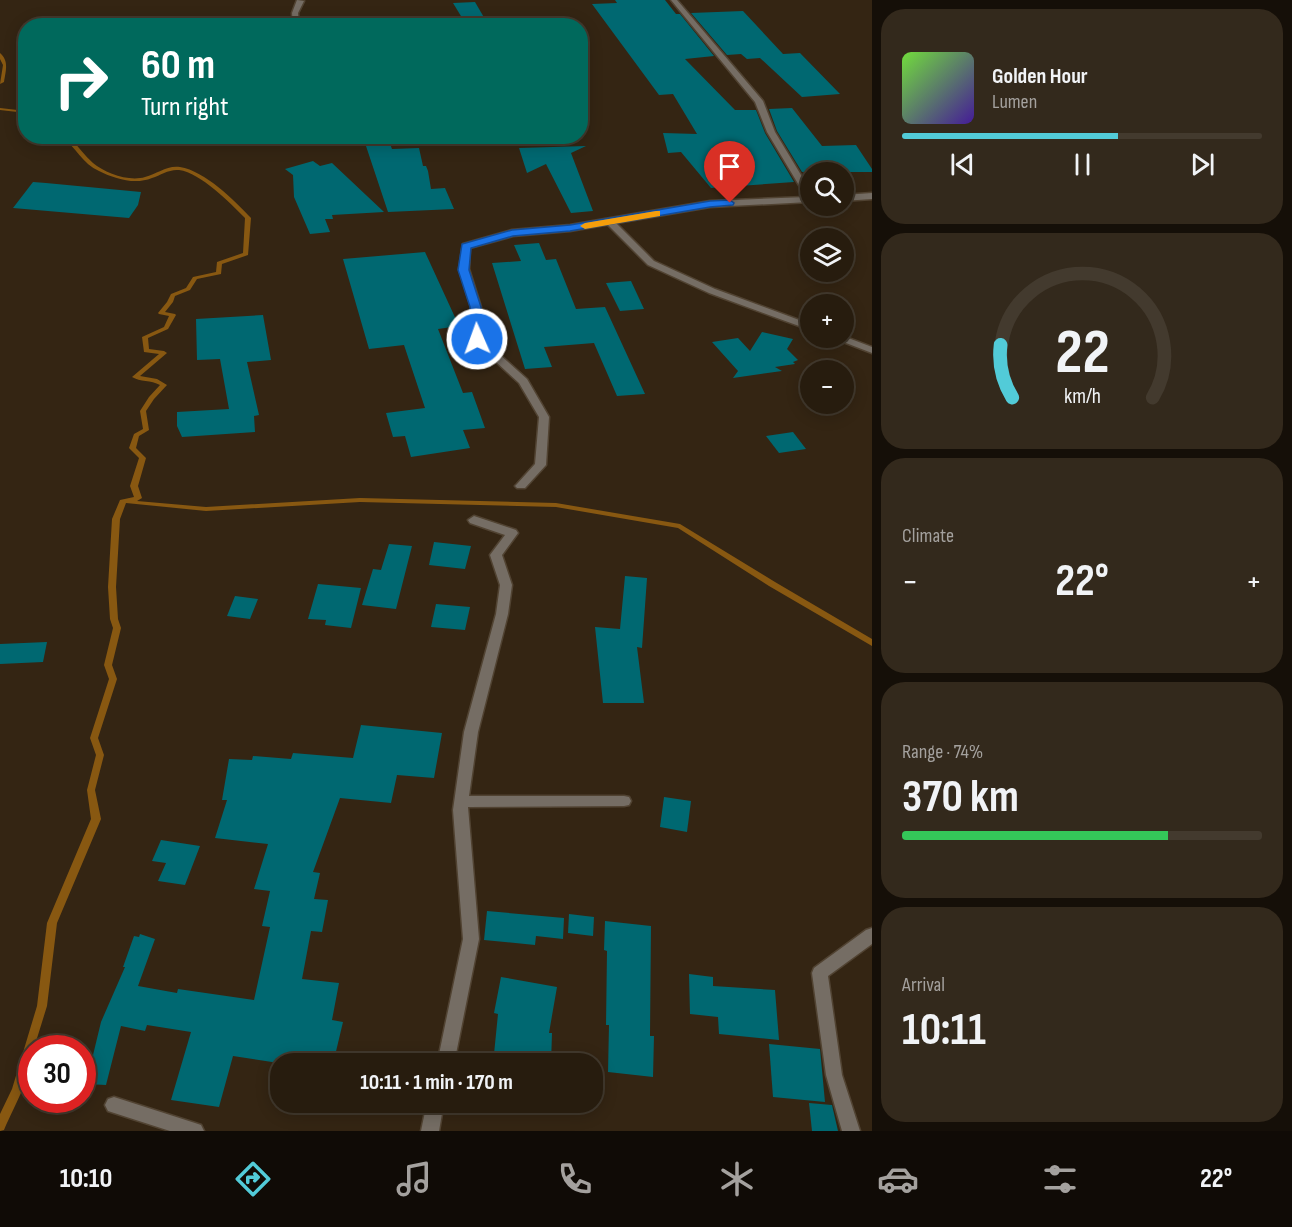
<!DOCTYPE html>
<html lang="en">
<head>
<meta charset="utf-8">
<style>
	body { margin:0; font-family:"Sofia Sans Condensed",sans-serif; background:#33291c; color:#f1f3f6; height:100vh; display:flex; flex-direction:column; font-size:22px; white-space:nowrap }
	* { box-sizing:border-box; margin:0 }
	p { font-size:20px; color:#a4a19e }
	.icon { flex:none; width:33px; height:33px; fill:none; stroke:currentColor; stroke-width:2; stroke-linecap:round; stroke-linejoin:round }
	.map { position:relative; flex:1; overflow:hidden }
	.details { display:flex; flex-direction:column; gap:9px; padding:9px; background:#150f08; width:420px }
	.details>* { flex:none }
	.hud { position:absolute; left:18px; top:18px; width:570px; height:126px; border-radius:24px; box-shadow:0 3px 15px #0003,0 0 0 2px #433a2e; background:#00695c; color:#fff; overflow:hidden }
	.fabs { position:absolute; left:800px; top:162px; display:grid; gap:12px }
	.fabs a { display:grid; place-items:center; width:54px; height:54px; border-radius:50%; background:#271c0e; box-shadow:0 3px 15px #0003,0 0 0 2px #433a2e; font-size:30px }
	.speed { position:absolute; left:18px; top:1035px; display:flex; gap:12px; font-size:30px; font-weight:700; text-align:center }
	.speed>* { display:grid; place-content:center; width:78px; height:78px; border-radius:50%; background:#271c0e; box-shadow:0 3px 15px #0003,0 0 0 2px #433a2e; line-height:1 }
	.speed .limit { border:9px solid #d22; background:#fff; color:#111 }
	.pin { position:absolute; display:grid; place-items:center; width:51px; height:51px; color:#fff; margin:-62px -26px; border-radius:50% 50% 50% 0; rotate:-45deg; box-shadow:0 0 6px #0007 }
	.pin .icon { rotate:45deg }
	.me { position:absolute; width:66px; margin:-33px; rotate:358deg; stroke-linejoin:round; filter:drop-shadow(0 0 4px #0008) }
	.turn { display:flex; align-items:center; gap:21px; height:126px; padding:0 24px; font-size:27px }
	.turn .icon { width:78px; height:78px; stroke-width:2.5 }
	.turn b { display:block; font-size:42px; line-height:51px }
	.big { font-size:45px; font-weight:700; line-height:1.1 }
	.details .tile { flex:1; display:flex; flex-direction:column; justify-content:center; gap:9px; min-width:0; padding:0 21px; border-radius:24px; background:#33291c }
	.details .dial { align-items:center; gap:0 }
	.dial svg { height:156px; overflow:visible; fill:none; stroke:#433a2e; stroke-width:7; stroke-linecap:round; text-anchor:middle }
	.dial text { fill:#f1f3f6; stroke:none }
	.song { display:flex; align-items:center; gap:18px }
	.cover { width:72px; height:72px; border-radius:9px; background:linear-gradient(135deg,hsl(100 70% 55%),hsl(260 70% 35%)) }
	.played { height:6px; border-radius:3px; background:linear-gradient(90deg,#52cbd8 60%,#433a2e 60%) }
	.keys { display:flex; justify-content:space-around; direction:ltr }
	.heat { display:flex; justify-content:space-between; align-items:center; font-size:33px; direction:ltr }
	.charge { height:9px; border-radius:4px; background:linear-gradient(90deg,#34c759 74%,#433a2e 0) }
	.trip { position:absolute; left:270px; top:1053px; width:333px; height:60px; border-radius:24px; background:#271c0e; box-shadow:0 3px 15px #0003,0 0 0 2px #433a2e; font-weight:700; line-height:60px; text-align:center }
	.dock { display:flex; height:96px; justify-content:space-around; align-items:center; background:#100b06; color:#a4a19e }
	.dock .icon { width:42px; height:42px }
	.dock .current { color:#52cbd8 }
	.dock b { font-size:27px; color:#f1f3f6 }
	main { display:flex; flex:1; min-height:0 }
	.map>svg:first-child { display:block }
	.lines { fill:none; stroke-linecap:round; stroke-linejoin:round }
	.stream { fill:#885811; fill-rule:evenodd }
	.building { fill:#006871 }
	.lane-casing { stroke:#514332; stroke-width:3 }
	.street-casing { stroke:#514332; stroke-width:3 }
	.lane { fill:#756d64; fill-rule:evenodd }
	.street { fill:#756d64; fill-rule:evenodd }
	.route { fill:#1a73e8; stroke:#114b97; stroke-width:1.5 }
	.slow { fill:#f59e0b }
</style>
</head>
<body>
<main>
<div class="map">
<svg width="872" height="1131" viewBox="0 0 872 1131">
	<rect width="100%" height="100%" fill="#342513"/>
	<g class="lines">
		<g class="stream">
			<path d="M0 53C9 61 6 70 4 82L0 84 3 65 0 59Z"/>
			<polygon points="0,108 26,111 26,113 0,110"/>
			<path d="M62 136H68L71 139C79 147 85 156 93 163 105 173 129 182 145 177 157 174 167 165 180 167 205 171 234 200 251 218L248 255 222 264 221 274 197 279 190 290 175 296 173 302 165 312 175 314 176 315 168 329 148 338 149 349 164 351 167 353 140 376 157 379 167 385 154 399 146 411 149 430 139 436 136 448 146 458 138 486 142 498 137 501 206 507 360 498 556 503 680 524 775 582 872 639V646L769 586 678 528 556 507 360 502 206 511 126 503 120 519 116 587 118 619 121 628 112 665 117 679 98 738 104 755 95 790 101 819 57 923 47 1006 34 1048H32C32 1077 15 1104 4 1130L0 1131V1114L12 1089 37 1006 47 923 91 819 87 790 96 755 90 738 109 679 104 665 113 628 110 619 108 587 112 519 120 500 134 497 130 486 139 458 129 448 134 434 143 429 140 411 149 397 160 385C151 380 140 382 132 377L159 354 144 352 142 337 164 327 169 316 159 314 158 313 167 302 171 294 186 288 193 277 216 272 217 262 243 253 245 218C230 203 201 173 179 170 169 169 161 175 152 178 135 185 115 179 99 171 83 164 75 147 62 136Z"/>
		</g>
	</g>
	<g class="building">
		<polygon points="615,0 665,0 676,14 680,14 714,56 685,59 735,110 756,110 765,133 794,182 711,188 681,152 668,153 663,133 697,134 673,94 659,95 592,4 617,3"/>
		<polygon points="475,2 489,26 467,26 453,3"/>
		<polygon points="743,11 783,54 800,53 840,94 802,97 760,58 747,59 741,54 727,55 691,13"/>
		<polygon points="792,108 822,146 856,145 872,169 872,172 802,172 777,131 769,109"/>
		<polygon points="389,141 392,149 419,148 423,166 426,166 428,171 431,189 445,188 454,209 388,212 365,143"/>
		<polygon points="586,146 571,153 593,211 571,213 546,164 527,173 519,148"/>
		<polygon points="313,161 320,166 332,163 384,212 332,215 333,219 325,219 330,232 310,234 294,197 293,175 285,169"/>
		<polygon points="33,182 46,183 141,192 138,205 129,218 13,208"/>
		<polygon points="539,243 546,260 556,259 576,309 605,307 645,394 617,396 594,343 544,347 552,367 525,369 492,263 521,261 514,245"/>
		<polygon points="425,252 459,326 438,329 463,393 472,392 485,428 463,430 470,448 411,457 405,436 393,437 386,413 425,408 404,345 369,349 343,259"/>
		<polygon points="631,281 644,309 620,311 606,283"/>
		<polygon points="263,315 271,360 247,362 259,415 254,416 255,432 182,437 177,426 177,412 229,409 220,359 197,360 196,319"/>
		<polygon points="762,332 793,339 787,349 798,360 793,362 795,364 775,367 782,371 733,378 738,371 712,342 738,338 750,351"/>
		<polygon points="793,432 806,449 779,453 766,436"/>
		<polygon points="434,542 471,546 465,569 429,565"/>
		<polygon points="389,544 412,546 396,609 362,605 373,569 381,570"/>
		<polygon points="625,576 647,578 642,648 637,647 644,703 603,703 595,627 620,629"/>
		<polygon points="318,584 361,588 351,628 325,625 326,620 308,619"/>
		<polygon points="235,596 258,599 250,619 227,616"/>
		<polygon points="436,604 470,607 465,630 431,627"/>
		<polygon points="47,642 43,662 0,664 0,644"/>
		<polygon points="361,725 442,733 434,778 397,775 391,803 340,798 313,872 320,873 314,899 328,900 322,932 311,931 302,979 339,983 332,1020 343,1022 333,1064 285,1064 233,1056 219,1107 171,1100 191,1032 147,1025 145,1031 121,1026 106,1085 86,1084 101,1022 125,967 123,967 134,936 139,937 140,934 155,939 138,986 177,993 178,989 254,1000 270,927 262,926 270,891 254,889 268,844 215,838 227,800 222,800 229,759 252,760 253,756 291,759 293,753 353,758"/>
		<polygon points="664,797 691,801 687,832 660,827"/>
		<polygon points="161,840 200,846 185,885 158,881 166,863 152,861"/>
		<polygon points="487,911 564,918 563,939 536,936 535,945 484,940"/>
		<polygon points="569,914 594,917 593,936 568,933"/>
		<polygon points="605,921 651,926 650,1036 654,1036 653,1077 608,1072 609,1025 606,1025 607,951 604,950"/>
		<polygon points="689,974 713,977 713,986 775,990 779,1040 719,1034 718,1017 690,1014"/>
		<polygon points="501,977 557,987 549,1033 552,1033 551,1064 493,1064 498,1014 494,1013"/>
		<polygon points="769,1044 820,1049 825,1102 773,1097"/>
		<polygon points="809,1103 832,1105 838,1131 812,1131"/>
	</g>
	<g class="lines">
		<g class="lane-casing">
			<g id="lane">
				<polygon points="610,219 613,220 654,261 715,289 810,324 810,330 709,293 648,265 607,224 607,220"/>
				<polygon points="843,336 872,347 872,353 833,338"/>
			</g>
		</g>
		<g class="street-casing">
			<g id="street">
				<polygon points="297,0 304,1 298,13 299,26 293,26 292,13"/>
				<polygon points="671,0 677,0 763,101 775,132 810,190 810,202 710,207 570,231 513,236 470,248 469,269 481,307 481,338 527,379 549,417 546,465 525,488 517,488 515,486 517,484 535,464 539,417 519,383 471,339 471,307 459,269 463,244 512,230 570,225 710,201 806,197 767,132 755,102"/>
				<polygon points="872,193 872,199 843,201 843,195"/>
				<polygon points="474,516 516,530 518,533 502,555 512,585 508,614 478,732 469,796 624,796 629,797 631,801 629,805 624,806 468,807 479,939 454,1064 437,1064 463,939 453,810 464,732 496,614 500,585 490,555 505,535 470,523 468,520"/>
				<polygon points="872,928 872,944 828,976 842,1075 860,1131 842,1131 826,1075 812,973 814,968 866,930"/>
				<polygon points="114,1097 195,1123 201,1125 204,1131 170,1131 108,1111 105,1105 108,1099"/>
				<polygon points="427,1102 444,1102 439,1131 421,1131"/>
			</g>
		</g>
		<use href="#lane" class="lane"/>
		<use href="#street" class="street"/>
	</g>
	<polygon class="route" points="730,200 734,203 733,205 710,207 570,231 513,236 471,248 469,270 481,307 482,339 477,342 471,339 470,307 458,270 462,244 512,230 570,225 710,201"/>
	<polygon class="slow" points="656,211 660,211 660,216 585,229 580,226 585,223"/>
</svg>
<div class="fabs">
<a><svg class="icon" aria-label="search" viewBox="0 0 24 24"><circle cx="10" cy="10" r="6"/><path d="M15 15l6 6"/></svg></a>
<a><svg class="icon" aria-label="layers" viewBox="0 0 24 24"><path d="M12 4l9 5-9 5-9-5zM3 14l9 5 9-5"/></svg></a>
<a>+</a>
<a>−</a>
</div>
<div class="speed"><div class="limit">30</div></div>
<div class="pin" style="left:730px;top:203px;background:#d93025"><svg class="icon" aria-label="arrive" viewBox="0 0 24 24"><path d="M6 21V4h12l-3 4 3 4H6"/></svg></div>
<svg class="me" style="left:477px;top:339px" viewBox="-20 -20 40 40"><circle r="17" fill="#1a73e8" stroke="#fff" stroke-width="3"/><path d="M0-11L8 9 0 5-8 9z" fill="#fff"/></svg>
<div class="trip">10:11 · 1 min · 170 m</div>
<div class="hud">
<div class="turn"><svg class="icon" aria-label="right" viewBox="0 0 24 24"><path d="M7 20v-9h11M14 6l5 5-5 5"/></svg><div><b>60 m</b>Turn right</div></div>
</div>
</div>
<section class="details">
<div class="tile">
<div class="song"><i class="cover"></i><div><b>Golden Hour</b><p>Lumen</p></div></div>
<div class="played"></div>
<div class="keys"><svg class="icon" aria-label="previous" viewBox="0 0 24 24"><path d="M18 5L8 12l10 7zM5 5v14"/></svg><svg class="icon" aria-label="pause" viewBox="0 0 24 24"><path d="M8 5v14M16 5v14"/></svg><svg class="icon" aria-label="next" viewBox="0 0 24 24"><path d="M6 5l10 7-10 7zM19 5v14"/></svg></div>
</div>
<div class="tile dial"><svg viewBox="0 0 100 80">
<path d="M14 69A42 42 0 1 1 86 69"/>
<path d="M14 69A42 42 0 0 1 8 42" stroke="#52cbd8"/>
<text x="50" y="56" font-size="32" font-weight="700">22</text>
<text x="50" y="72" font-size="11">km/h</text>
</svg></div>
<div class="tile"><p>Climate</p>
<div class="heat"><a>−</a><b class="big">22°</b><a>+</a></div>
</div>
<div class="tile"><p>Range · 74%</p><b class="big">370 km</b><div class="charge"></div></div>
<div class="tile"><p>Arrival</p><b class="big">10:11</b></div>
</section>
</main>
<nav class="dock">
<b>10:10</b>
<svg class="icon current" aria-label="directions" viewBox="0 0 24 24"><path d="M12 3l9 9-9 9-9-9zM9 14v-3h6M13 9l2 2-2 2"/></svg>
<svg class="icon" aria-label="music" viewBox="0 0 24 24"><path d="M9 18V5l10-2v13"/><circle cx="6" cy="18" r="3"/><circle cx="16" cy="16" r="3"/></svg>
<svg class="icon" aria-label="phone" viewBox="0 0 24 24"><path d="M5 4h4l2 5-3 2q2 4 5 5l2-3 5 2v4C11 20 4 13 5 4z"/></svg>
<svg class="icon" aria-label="climate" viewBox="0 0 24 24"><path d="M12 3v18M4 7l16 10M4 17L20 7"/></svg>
<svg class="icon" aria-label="car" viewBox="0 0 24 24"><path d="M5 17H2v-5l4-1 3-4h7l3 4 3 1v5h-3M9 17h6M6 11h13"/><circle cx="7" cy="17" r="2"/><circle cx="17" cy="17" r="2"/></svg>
<svg class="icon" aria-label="filters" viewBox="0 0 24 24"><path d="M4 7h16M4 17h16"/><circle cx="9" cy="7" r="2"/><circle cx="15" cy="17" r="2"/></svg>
<b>22°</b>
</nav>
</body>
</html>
